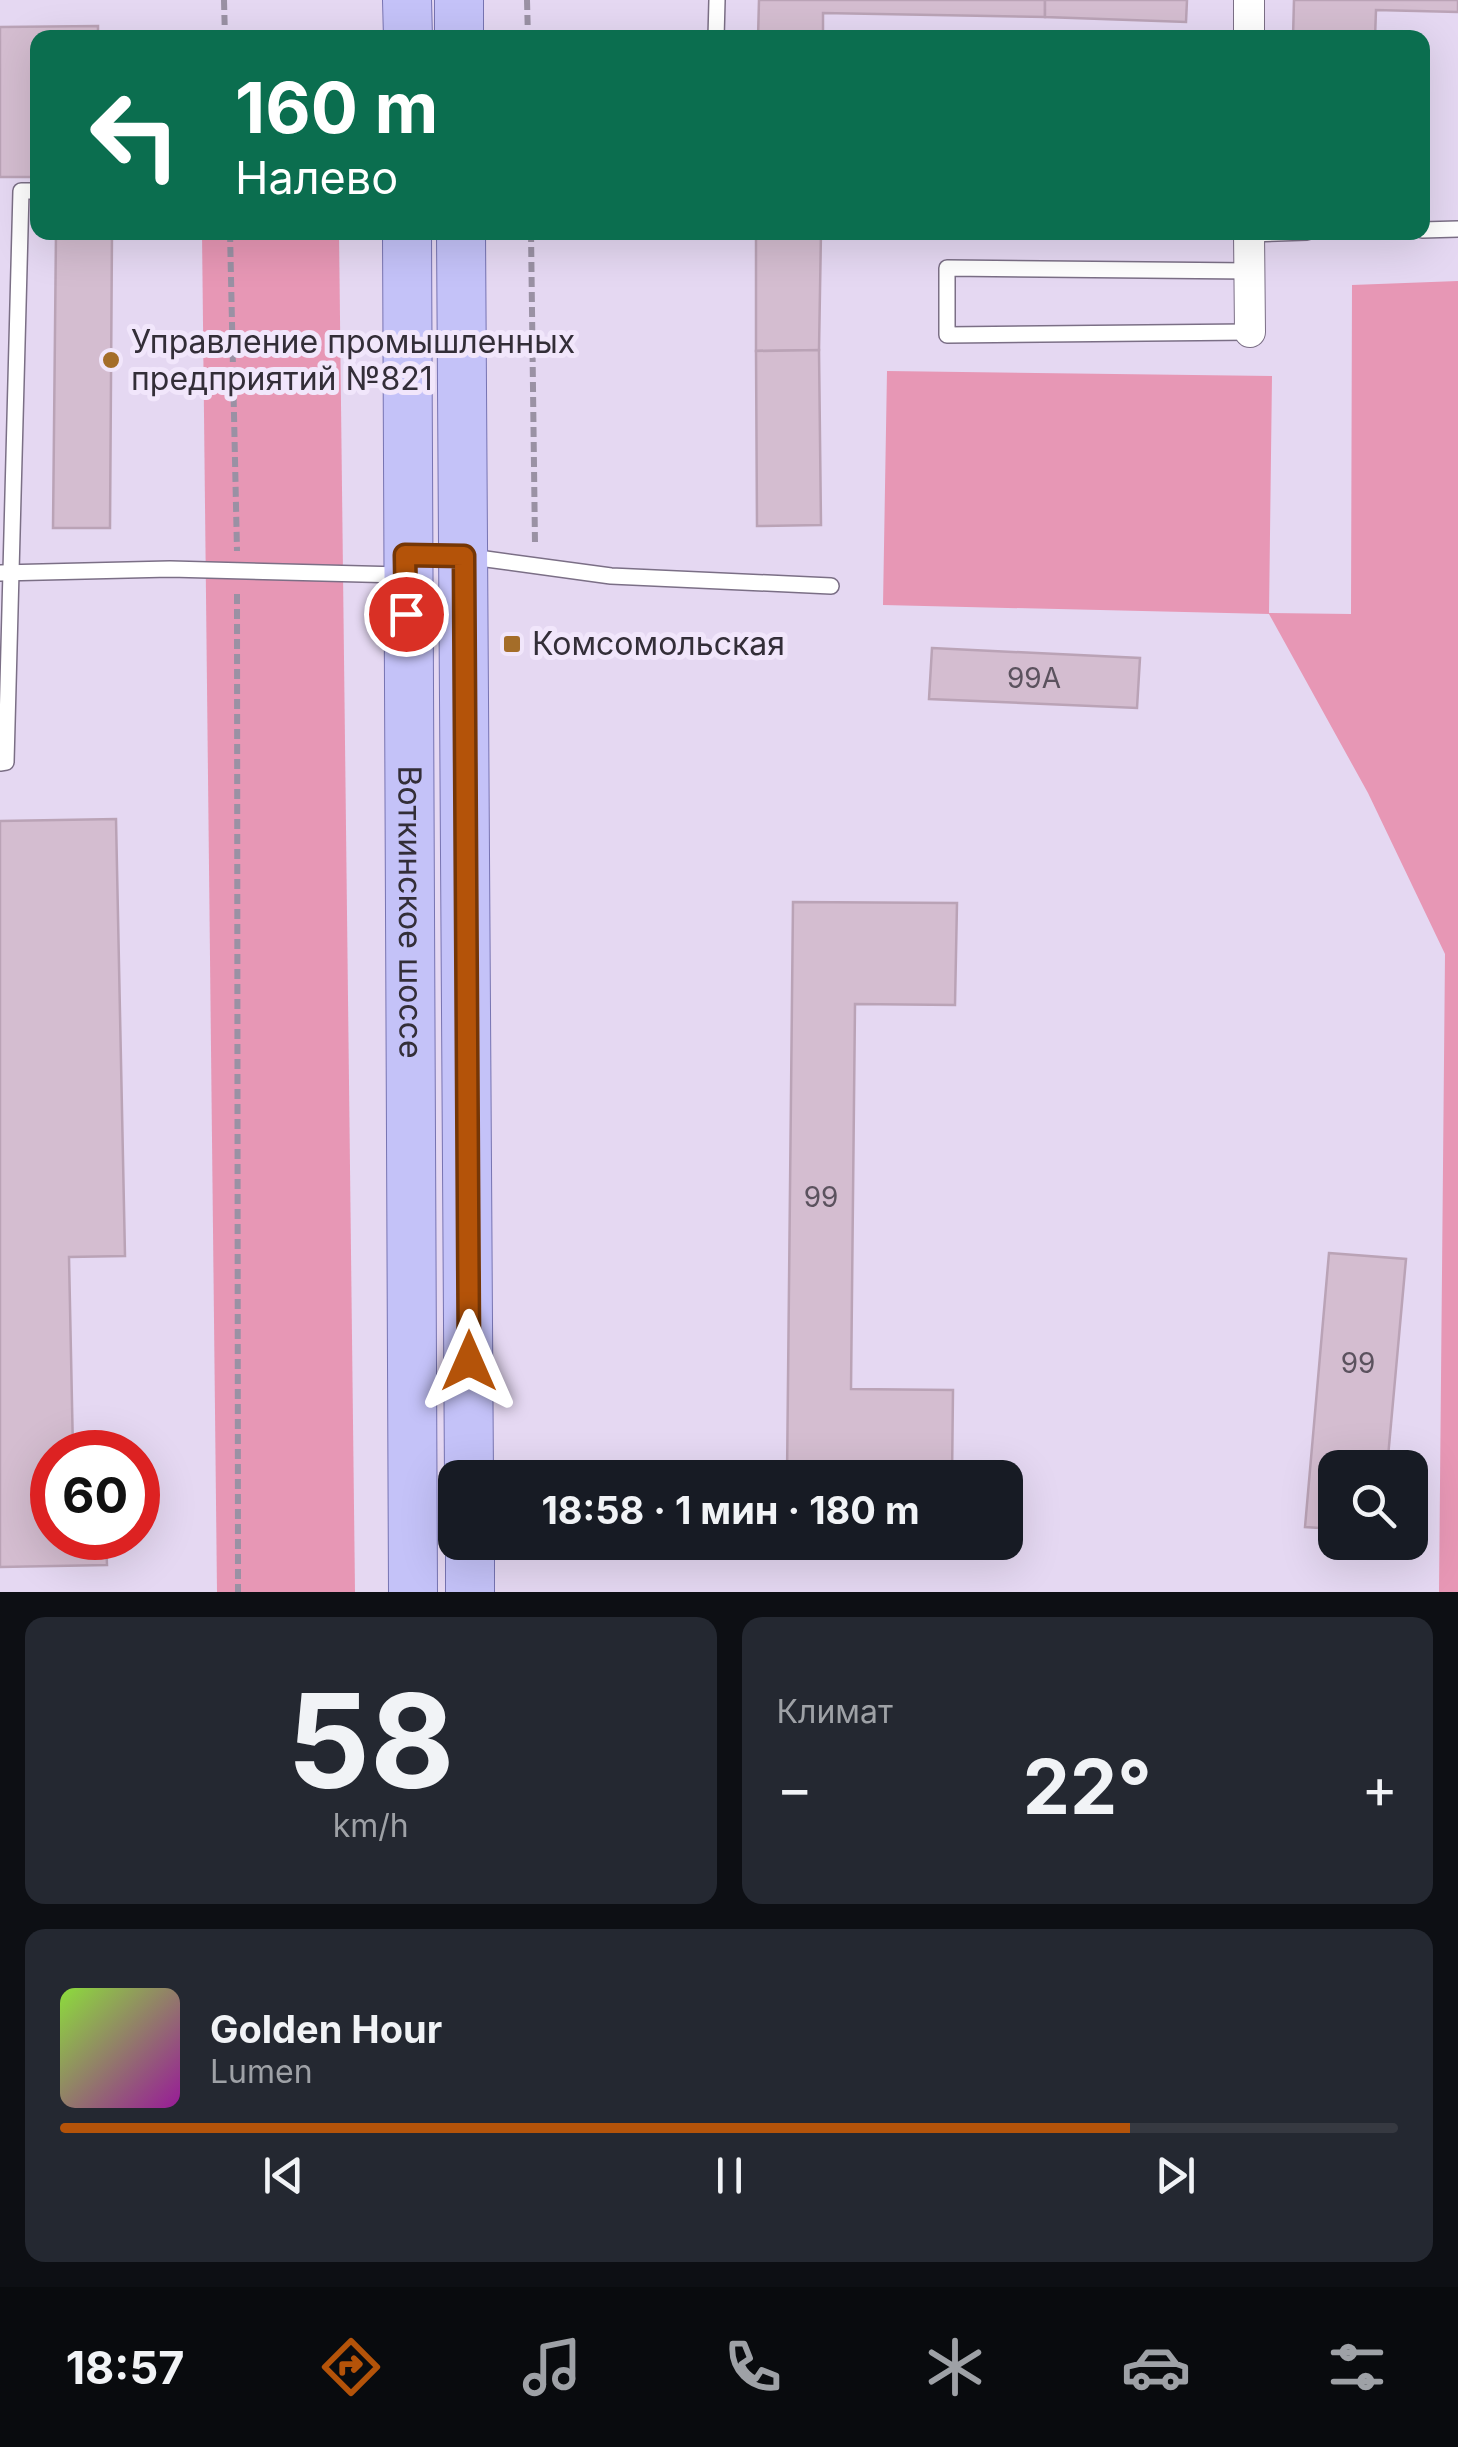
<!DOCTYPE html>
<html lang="ru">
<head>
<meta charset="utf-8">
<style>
	body { margin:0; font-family:Inter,sans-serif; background:#242831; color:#f1f3f6; height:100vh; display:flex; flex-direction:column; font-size:38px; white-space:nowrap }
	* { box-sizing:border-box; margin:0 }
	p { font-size:32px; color:#9ea1a6 }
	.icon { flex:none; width:55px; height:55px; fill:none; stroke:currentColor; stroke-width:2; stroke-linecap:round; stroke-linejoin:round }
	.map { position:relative; height:1592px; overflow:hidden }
	.sheet { display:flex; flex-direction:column; gap:25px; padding:25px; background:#0d0f14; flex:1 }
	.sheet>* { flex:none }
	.top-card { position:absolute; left:30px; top:30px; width:1400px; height:210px; border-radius:20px; box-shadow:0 10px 40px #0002; background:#0b6e4f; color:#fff; overflow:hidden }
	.fabs { position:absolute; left:1318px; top:1450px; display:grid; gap:20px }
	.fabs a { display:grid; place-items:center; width:110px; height:110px; border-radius:20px; background:#171b24; box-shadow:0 10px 40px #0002; font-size:50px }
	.speed { position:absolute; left:30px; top:1430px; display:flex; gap:20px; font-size:50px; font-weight:700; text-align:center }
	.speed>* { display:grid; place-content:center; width:130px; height:130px; border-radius:50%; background:#171b24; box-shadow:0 10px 40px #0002; line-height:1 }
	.speed .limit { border:15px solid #d22; background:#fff; color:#111 }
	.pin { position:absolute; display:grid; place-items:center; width:85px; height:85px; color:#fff; margin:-42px; border:5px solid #fff; border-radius:50%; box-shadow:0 2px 10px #0007 }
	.me { position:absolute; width:110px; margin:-55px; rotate:0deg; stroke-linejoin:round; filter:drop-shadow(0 0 8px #0008) }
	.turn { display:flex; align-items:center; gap:35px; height:210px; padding:0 40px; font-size:45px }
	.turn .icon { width:130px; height:130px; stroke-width:2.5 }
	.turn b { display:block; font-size:70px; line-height:85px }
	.big { font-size:75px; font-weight:700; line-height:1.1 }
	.sheet .card { flex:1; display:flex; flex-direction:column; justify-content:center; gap:15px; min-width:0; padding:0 35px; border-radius:20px; background:#242831 }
	.sheet .dial { align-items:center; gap:0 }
	.dial b { font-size:130px; line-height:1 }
	.song { display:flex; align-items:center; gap:30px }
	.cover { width:120px; height:120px; border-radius:15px; background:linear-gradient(135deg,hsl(90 70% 55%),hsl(300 70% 35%)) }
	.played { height:10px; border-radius:5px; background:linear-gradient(90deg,#b45309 80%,#363941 80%) }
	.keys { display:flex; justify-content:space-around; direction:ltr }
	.heat { display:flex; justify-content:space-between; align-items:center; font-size:55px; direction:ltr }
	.sheet .tiles { flex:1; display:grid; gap:25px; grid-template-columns:1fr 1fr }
	.card:last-child { grid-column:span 2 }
	.trip { position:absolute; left:438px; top:1460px; width:585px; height:100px; border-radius:20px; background:#171b24; box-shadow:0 10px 40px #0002; font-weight:700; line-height:100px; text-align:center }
	.tabs { display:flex; height:160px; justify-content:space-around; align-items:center; background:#090b0e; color:#9ea1a6 }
	.tabs .icon { width:70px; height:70px }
	.tabs .selected { color:#b45309 }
	.tabs b { font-size:45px; color:#f1f3f6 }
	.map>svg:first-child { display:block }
	.green { fill:#e797b5 }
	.building { fill:#d4bdd0; stroke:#baa3b6; stroke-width:2.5 }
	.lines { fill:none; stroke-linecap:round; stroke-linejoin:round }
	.lane-casing { stroke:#7b6f86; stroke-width:18 }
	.street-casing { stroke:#7b6f86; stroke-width:32 }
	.primary-casing { stroke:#7774b2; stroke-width:50 }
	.path { stroke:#9a91a4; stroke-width:6; stroke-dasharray:10 5; stroke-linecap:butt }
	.lane { stroke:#fff; stroke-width:15 }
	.street { stroke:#fff; stroke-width:30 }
	.primary { stroke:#c4c2f8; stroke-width:48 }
	.route-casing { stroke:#753606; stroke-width:25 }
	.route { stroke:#b45309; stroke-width:18 }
	.poi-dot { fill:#a46d29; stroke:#f1e6fb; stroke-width:4 }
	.labels { text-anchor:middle; stroke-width:10; stroke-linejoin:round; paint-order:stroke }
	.number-label { font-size:28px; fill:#5b525e }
	.poi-label { font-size:32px; fill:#332e38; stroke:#f1e6fb; text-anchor:start }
	.street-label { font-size:32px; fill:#332e38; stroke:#f1e6fb }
</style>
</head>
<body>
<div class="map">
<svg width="1458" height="1592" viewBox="0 0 1458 1592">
	<rect width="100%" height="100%" fill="#e5d8f2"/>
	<g class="green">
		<polygon points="202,233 339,233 355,1592 217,1592"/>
		<polygon points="1458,281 1458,1592 1439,1592 1445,954 1368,793 1269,614 883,605 887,371 1272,376 1269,613 1351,614 1352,285"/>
	</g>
	<g class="building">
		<polygon points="759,0 1045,0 1045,17 823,13 823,38 758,38"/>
		<polygon points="1045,0 1187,0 1186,22 1045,17"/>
		<polygon points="1294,0 1458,0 1458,12 1376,10 1375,38 1293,38"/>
		<polygon points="98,26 98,38 38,38 38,177 0,177 0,27"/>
		<polygon points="56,232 112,232 110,528 53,528"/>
		<polygon points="756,232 821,232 819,350 756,351"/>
		<polygon points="819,350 821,525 757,526 756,351"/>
		<polygon points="932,648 1140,658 1137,708 929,699"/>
		<polygon points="116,819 125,1256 69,1257 73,1452 52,1452 52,1538 106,1538 107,1565 0,1567 0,821"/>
		<polygon points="793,902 957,903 955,1005 855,1004 851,1389 953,1390 952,1478 787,1478"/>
		<polygon points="1329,1253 1406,1259 1387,1468 1335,1468 1335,1529 1305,1527"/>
	</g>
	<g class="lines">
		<g class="lane-casing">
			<g id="lane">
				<polyline points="716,38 717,0"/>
				<polyline points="1422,230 1458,229"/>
				<polyline points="1249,234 1307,232"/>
				<polyline points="1249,271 947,268 947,335 1250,332"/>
				<polyline points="414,555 464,556 611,576 831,586"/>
				<polyline points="0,573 170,569 401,575"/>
				<polyline points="0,763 6,762 21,191 38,191"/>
			</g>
		</g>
		<g class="street-casing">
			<g id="street">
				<polyline points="1249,0 1249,38"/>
				<polyline points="1249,232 1250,332"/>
			</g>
		</g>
		<g class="primary-casing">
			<g id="primary">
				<polyline points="407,0 408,38"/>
				<polyline points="459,0 459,38"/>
				<path id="s1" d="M407 232 413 1592"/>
				<polyline points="461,232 469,1478"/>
				<polyline points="470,1542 470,1592"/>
			</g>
		</g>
		<g class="path">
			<polyline points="224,0 225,38"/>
			<polyline points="527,0 528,38"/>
			<polyline points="230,232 237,551"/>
			<polyline points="531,232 535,544"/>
			<polyline points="237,594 238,1592"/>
		</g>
		<use href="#lane" class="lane"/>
		<use href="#street" class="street"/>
		<use href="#primary" class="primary"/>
	</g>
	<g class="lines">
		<g class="route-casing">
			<polyline id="route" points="406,614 405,555 464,556 469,1361"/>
		</g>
		<use href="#route" class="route"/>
	</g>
	<g class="poi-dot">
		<circle cx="111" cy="360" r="10"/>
		<rect x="502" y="634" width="20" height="20" rx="5"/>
	</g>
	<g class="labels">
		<g class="number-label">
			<text x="1034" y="688">99А</text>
			<text x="821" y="1207">99</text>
			<text x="1358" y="1373">99</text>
		</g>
		<g class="poi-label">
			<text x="131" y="353">Управление промышленных<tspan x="131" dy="37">предприятий №821</tspan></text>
			<text x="532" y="655">Комсомольская</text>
		</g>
		<g class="street-label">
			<text dy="11" stroke="none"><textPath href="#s1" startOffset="680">Воткинское шоссе</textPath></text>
		</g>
	</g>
</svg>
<div class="fabs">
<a><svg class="icon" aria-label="search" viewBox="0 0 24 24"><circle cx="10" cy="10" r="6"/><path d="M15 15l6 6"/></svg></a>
</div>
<div class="speed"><div class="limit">60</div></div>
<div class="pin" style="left:406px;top:614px;background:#d93025"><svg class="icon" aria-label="arrive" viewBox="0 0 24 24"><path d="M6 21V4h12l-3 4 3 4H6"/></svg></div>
<svg class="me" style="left:469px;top:1361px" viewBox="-20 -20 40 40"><path d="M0-17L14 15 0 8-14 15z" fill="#b45309" stroke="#fff" stroke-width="4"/></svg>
<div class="trip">18:58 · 1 мин · 180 m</div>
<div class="top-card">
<div class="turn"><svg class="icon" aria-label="left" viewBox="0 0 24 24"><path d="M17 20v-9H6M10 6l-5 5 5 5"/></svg><div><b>160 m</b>Налево</div></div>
</div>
</div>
<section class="sheet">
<div class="tiles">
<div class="card dial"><b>58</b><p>km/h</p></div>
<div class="card"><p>Климат</p>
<div class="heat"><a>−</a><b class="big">22°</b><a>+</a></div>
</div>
<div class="card">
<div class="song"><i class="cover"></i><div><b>Golden Hour</b><p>Lumen</p></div></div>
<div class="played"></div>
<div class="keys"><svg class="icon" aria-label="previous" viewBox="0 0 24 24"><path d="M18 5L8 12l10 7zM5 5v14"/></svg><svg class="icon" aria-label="pause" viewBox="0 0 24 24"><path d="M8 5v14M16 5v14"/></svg><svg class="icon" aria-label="next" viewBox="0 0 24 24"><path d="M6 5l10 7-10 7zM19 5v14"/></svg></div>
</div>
</div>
</section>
<nav class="tabs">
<b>18:57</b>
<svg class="icon selected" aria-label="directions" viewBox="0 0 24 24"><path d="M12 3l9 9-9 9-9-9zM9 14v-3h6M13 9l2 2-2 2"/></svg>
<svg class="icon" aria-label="music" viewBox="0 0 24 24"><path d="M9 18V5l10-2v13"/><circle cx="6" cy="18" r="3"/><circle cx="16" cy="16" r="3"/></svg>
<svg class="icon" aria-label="phone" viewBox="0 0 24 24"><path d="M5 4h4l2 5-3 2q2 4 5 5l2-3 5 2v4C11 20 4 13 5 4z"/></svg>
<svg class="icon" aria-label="climate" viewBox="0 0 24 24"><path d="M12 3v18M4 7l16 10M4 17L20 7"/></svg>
<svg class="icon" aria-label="car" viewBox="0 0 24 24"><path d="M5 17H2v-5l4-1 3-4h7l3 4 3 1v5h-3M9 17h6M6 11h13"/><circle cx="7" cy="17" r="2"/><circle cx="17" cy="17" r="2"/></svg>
<svg class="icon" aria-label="filters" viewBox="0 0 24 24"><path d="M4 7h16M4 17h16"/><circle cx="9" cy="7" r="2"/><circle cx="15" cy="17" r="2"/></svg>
</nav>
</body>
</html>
